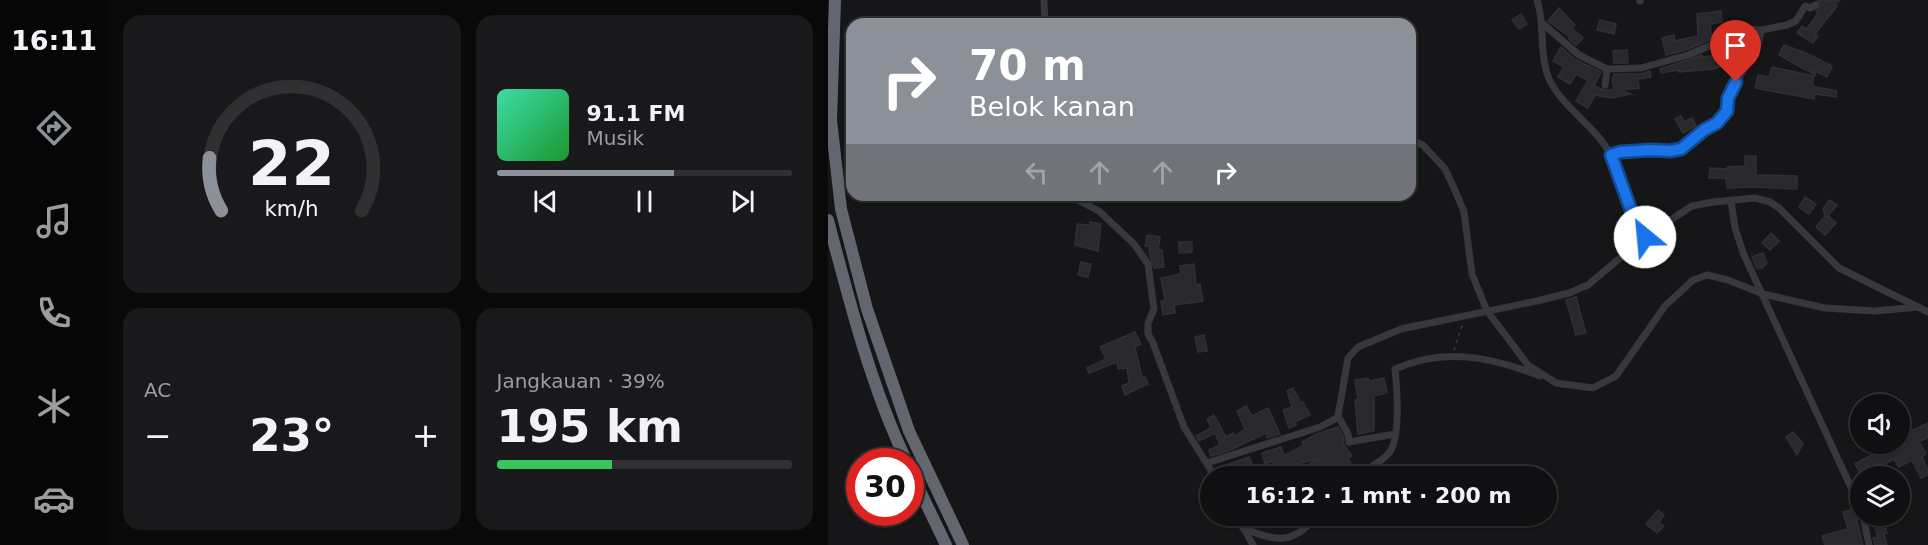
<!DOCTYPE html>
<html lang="id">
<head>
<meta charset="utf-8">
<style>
	body { margin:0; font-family:"DejaVu Sans",sans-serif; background:#19191b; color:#f1f3f6; height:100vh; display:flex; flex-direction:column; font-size:22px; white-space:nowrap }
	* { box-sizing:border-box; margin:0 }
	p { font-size:20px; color:#9c9d9f }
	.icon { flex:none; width:33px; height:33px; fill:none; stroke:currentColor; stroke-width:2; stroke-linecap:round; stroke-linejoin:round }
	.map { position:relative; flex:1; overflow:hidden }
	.panel { display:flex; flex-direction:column; gap:15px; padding:15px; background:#09090a; width:720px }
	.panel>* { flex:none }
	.guide { position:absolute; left:18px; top:18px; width:570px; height:183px; border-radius:18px; box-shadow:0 2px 4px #0004,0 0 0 2px #303032; background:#8c9099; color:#fff; overflow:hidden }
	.buttons { position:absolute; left:1022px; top:394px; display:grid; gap:12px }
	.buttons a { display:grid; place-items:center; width:60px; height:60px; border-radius:50%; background:#101012; box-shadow:0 2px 4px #0004,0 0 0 2px #303032; font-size:30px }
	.speed { position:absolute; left:18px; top:448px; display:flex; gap:12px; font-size:30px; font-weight:700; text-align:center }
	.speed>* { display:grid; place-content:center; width:78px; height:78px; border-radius:50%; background:#101012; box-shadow:0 2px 4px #0004,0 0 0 2px #303032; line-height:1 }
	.speed .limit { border:9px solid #d22; background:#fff; color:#111 }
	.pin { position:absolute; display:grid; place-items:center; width:51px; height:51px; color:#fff; margin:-62px -26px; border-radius:50% 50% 50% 0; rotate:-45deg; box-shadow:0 0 6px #0007 }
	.pin .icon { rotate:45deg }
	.me { position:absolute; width:66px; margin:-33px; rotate:332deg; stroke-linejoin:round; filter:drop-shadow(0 0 4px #0008) }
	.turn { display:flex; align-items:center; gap:21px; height:126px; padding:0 24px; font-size:27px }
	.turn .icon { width:78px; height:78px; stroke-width:2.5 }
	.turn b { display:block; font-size:42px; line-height:51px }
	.lanes { display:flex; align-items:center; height:57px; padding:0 24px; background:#0003; justify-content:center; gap:30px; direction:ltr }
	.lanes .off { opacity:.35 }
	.big { font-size:45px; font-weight:600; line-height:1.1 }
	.panel .tile { flex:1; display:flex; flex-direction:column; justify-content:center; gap:9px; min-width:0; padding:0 21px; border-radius:18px; background:#19191b }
	.panel .dial { align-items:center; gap:0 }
	.dial svg { height:156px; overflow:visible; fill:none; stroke:#303032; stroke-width:7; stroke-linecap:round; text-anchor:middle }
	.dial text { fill:#f1f3f6; stroke:none }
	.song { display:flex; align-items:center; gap:18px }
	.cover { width:72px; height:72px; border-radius:9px; background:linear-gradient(135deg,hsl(160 70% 55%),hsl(130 70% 35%)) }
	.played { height:6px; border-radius:3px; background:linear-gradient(90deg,#8c9099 60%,#303032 60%) }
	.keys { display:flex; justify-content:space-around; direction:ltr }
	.heat { display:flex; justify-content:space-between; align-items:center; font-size:33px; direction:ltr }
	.charge { height:9px; border-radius:4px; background:linear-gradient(90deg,#34c759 39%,#303032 0) }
	.panel .tiles { flex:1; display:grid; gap:15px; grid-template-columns:repeat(2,1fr) }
	.trip { position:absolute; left:372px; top:466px; width:357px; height:60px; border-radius:30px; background:#101012; box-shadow:0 2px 4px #0004,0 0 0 2px #303032; font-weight:600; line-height:60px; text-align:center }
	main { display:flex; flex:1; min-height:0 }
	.tab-bar { display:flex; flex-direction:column; width:108px; justify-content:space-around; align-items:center; background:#060607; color:#9c9d9f }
	.tab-bar .icon { width:42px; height:42px }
	.tab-bar .selected { color:#8c9099 }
	.tab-bar b { font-size:27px; color:#f1f3f6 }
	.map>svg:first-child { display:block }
	.building { fill:#29292c; stroke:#303034; stroke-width:1.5 }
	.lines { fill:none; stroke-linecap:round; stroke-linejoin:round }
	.path { stroke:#3d3f44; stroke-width:1.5; stroke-dasharray:3 4.5; stroke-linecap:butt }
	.street { stroke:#37383d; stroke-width:7 }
	.highway { stroke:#63666e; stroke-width:12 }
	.route-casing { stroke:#114b97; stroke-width:15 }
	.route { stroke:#1a73e8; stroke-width:10 }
</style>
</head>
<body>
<main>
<nav class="tab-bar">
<b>16:11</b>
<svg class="icon selected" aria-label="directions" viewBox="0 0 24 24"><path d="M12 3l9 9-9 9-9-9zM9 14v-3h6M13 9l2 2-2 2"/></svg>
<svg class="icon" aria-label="music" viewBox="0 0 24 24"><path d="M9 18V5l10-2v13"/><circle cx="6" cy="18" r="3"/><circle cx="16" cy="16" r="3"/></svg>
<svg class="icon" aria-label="phone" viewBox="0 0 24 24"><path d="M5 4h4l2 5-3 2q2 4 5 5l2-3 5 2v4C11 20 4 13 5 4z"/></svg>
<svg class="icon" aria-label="climate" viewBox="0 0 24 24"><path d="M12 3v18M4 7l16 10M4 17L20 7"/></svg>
<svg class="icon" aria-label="car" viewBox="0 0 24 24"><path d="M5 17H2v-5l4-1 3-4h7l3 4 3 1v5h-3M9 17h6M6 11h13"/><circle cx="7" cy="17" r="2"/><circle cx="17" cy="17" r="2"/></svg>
</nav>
<section class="panel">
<div class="tiles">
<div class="tile dial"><svg viewBox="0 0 100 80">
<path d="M14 69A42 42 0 1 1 86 69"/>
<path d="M14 69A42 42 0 0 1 8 42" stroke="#8c9099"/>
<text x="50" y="56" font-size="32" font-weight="700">22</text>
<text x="50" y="72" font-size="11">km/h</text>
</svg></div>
<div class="tile">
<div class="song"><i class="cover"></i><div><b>91.1 FM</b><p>Musik</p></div></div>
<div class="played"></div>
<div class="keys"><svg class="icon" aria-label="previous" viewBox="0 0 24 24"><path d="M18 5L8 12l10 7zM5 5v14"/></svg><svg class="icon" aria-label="pause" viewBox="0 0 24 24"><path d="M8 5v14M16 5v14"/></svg><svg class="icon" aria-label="next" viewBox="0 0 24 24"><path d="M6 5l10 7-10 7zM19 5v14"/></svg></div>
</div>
<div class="tile"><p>AC</p>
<div class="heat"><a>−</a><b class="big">23°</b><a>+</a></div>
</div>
<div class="tile"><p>Jangkauan · 39%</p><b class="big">195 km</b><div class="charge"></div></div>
</div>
</section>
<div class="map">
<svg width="1100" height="545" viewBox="0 0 1100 545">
	<rect width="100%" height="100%" fill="#161618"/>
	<g class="building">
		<polygon points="990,0 1012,0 1007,4 1009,6 987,34 990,36 985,43 969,33 974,26 979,29 990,13 988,11 994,5"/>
		<polygon points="731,8 747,25 744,28 755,38 748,45 741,39 742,37 720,21"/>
		<polygon points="893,11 894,22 882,24 884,39 858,50 838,55 834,38 846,35 847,41 870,36 869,14"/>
		<polygon points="693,14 699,24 691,29 684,20"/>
		<polygon points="772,20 788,24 786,34 769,30"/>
		<polygon points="908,44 918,44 916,57 908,57"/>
		<polygon points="956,45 978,53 1004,66 999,77 987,71 987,75 951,55"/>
		<polygon points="896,46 897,65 885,69 851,72 851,70 833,73 832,69 874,55 874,57 889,55 890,48"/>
		<polygon points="733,47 748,60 773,72 766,86 776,90 786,90 784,78 786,79 786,74 813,74 822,71 823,77 810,79 811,88 796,90 797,92 803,94 783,98 767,95 760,108 748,101 760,80 748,74 742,84 730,77 736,67 725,61"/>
		<polygon points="799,50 800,63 786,63 785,51"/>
		<polygon points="944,67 986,76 984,86 1009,91 1008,97 987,94 986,99 927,88 930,75 941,77"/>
		<polygon points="853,116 856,122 864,118 868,126 855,133 847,119"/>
		<polygon points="917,156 928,156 928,175 969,176 969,189 925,187 899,188 898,178 881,178 882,168 899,169 899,167 917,166"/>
		<polygon points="977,197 988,204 981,214 971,207"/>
		<polygon points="1001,200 1009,205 1000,216 1008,223 997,235 988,227 997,216 995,209"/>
		<polygon points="262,222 273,224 270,251 247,245 249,224 262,225"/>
		<polygon points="943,233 951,241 942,250 934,243"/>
		<polygon points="319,235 332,237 330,250 334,250 336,267 326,268 322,257 321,246 317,246"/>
		<polygon points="351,242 364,242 364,252 351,253"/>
		<polygon points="935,253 939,263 934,268 929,269 924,257"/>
		<polygon points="253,262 263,264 260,277 250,275"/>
		<polygon points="366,264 368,285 372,284 375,301 346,305 347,313 335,315 333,301 337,301 333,278 353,274 352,266"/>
		<polygon points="748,297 758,333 748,335 738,300"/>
		<polygon points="307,332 313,344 307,347 314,378 317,377 320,384 297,395 294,386 301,383 299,368 290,369 289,362 261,373 259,368 278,359 272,347"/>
		<polygon points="376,335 379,351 370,352 367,337"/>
		<polygon points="540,378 541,381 556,378 559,393 546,396 546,431 530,434 527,400 530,400 527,380"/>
		<polygon points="465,388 473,403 475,402 482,415 467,422 468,425 461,428 455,410 464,407 459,391"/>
		<polygon points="418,406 424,416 440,408 452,434 439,438 438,433 400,451 383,456 381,450 392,445 387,433 371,441 368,436 383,428 379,419 386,415 398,437 405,433 407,436 417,429 409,411"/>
		<polygon points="1100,423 1100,438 1091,441 1098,454 1094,457 1100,470 1100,475 1093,478 1084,460 1071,467 1066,459 1034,476 1027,464 1054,449 1057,455 1078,444 1073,435"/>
		<polygon points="510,427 515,436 516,445 524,456 520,458 526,470 520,477 514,477 512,472 502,477 460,477 491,458 448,470 445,461 437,464 434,453 453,447 456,456 476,445 474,442 489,434"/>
		<polygon points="965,432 975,443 969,455 958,437"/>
		<polygon points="421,457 427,470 416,475 416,477 400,477 398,465"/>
		<polygon points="1026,509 1035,545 997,545 994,536 1020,529 1015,512"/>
		<polygon points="830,510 836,515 831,522 836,526 829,533 818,524"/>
		<polygon points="1043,516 1054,516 1059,533 1056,534 1059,545 1047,545 1045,538 1050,537"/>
	</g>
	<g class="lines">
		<polyline class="path" points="626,350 635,323"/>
		<g class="street">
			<polyline points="216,0 217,24"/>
			<path d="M709 0C718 27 710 55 722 81 737 110 769 127 783 156 796 183 801 212 817 237"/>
			<polyline points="812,1 812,0"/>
			<polyline points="714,23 751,55 779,69 813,68 860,55 921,29 933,30 959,25 968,21 977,6 982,8 988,5"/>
			<polyline points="777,85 779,69"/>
			<polyline points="582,140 595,145 617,169 626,188 636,212 644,274 659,311 700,365 728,383 765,388 788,376 837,306 865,280 879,275 900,280 935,294 997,308 1046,311 1091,307"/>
			<polyline points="783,155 792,151 842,151 853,149 876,130 889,123 899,111 900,98 931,42 933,30"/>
			<polyline points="240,195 271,211 306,244 320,264 326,309 320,323 320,334 325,343 356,427 387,477"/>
			<polyline points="903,201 907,228 916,255 1032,507"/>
			<polyline points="510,416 520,434 521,442 567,434"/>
			<polyline points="379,463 492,427 507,419 510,416 520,358 530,347 573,329 709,301 741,293 760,285 817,237 864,206 885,202 927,198 942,202 951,208 1011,268 1100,312"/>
			<path d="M526 477C537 469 552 464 561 453 573 438 569 388 567 369 616 347 664 357 712 376"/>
			<polyline points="409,516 425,545"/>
			<polyline points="1035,516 1041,545"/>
			<path d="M415 528C448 542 465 545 489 516"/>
		</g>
		<g class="highway">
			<polyline points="7,0 3,120 13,209 39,309 81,431 135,545"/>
			<path d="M0 220C21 300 43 387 79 462"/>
			<polyline points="82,470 118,545"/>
		</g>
	</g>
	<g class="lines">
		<g class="route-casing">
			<polyline id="route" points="817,237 807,221 783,155 792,152 823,150 842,151 853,149 876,130 889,123 899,111 900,98 908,82"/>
		</g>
		<use href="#route" class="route"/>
	</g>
</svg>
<div class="buttons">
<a><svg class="icon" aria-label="sound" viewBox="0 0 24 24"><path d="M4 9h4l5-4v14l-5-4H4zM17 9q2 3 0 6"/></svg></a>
<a><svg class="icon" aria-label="layers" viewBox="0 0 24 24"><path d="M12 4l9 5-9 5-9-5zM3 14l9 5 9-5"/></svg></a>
</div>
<div class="speed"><div class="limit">30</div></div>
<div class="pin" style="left:908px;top:82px;background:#d93025"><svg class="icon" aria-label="arrive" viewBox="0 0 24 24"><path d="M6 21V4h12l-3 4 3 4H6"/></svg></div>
<svg class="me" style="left:817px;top:237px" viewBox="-20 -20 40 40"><circle r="19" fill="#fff"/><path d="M0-13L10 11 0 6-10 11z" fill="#1a73e8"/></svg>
<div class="trip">16:12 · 1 mnt · 200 m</div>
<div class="guide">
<div class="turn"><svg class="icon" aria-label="right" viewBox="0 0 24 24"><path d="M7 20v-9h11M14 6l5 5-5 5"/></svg><div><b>70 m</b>Belok kanan</div></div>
<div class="lanes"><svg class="icon off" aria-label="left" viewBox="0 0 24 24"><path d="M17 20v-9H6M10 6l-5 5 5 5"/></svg><svg class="icon off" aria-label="ahead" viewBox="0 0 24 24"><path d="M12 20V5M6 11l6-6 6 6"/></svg><svg class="icon off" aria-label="ahead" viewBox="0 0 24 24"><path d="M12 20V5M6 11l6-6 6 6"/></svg><svg class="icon" aria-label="right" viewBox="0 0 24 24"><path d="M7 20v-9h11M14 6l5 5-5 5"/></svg></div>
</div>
</div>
</main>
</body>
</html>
